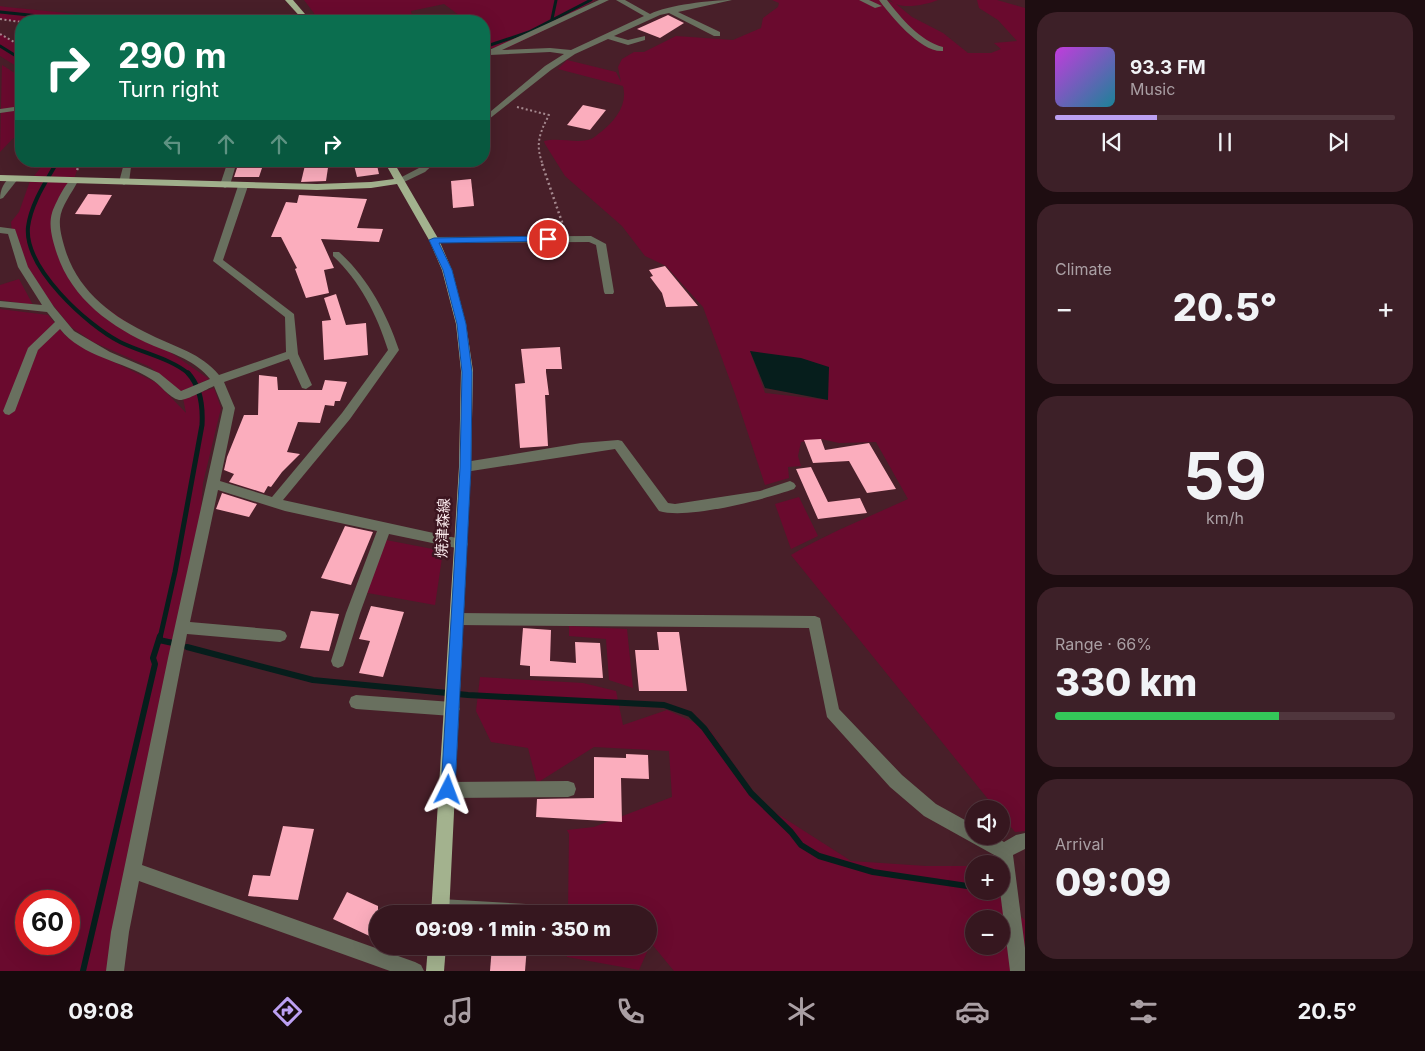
<!DOCTYPE html>
<html lang="en">
<head>
<meta charset="utf-8">
<style>
	body { margin:0; font-family:Inter,"Noto Sans JP",sans-serif; background:#3d2028; color:#f1f3f6; height:100vh; display:flex; flex-direction:column; font-size:19px; white-space:nowrap }
	* { box-sizing:border-box; margin:0 }
	p { font-size:16px; color:#aa9fa4 }
	.icon { flex:none; width:28px; height:28px; fill:none; stroke:currentColor; stroke-width:2; stroke-linecap:round; stroke-linejoin:round }
	.map { position:relative; flex:1; overflow:hidden }
	.sheet { display:flex; flex-direction:column; gap:12px; padding:12px; background:#1e0d11; width:400px }
	.sheet>* { flex:none }
	.top-card { position:absolute; left:15px; top:15px; width:475px; height:152px; border-radius:20px; box-shadow:0 5px 20px #0002,0 0 0 1px #50363d; background:#0b6e4f; color:#fff; overflow:hidden }
	.tools { position:absolute; left:965px; top:800px; display:grid; gap:10px }
	.tools a { display:grid; place-items:center; width:45px; height:45px; border-radius:50%; background:#36171f; box-shadow:0 5px 20px #0002,0 0 0 1px #50363d; font-size:25px }
	.speed { position:absolute; left:15px; top:890px; display:flex; gap:10px; font-size:25px; font-weight:700; text-align:center }
	.speed>* { display:grid; place-content:center; width:65px; height:65px; border-radius:50%; background:#36171f; box-shadow:0 5px 20px #0002,0 0 0 1px #50363d; line-height:1 }
	.speed .limit { border:8px solid #d22; background:#fff; color:#111 }
	.pin { position:absolute; display:grid; place-items:center; width:42px; height:42px; color:#fff; margin:-21px; border:2px solid #fff; border-radius:50%; box-shadow:0 1px 5px #0007 }
	.me { position:absolute; width:55px; margin:-28px; rotate:3deg; stroke-linejoin:round; filter:drop-shadow(0 0 4px #0008) }
	.turn { display:flex; align-items:center; gap:18px; height:105px; padding:0 20px; font-size:22px }
	.turn .icon { width:65px; height:65px; stroke-width:2.5 }
	.turn b { display:block; font-size:35px; line-height:42px }
	.lanes { display:flex; align-items:center; height:48px; padding:0 20px; background:#0003; justify-content:center; gap:25px; direction:ltr }
	.lanes .off { opacity:.35 }
	.big { font-size:38px; font-weight:800; line-height:1.1 }
	.sheet .card { flex:1; display:flex; flex-direction:column; justify-content:center; gap:8px; min-width:0; padding:0 18px; border-radius:20px; background:#3d2028 }
	.sheet .dial { align-items:center; gap:0 }
	.dial b { font-size:65px; line-height:1 }
	.song { display:flex; align-items:center; gap:15px }
	.cover { width:60px; height:60px; border-radius:8px; background:linear-gradient(135deg,hsl(290 70% 55%),hsl(190 70% 35%)) }
	.played { height:5px; border-radius:2px; background:linear-gradient(90deg,#bca0f2 30%,#50363d 30%) }
	.keys { display:flex; justify-content:space-around; direction:ltr }
	.heat { display:flex; justify-content:space-between; align-items:center; font-size:28px; direction:ltr }
	.charge { height:8px; border-radius:4px; background:linear-gradient(90deg,#34c759 66%,#50363d 0) }
	.trip { position:absolute; left:369px; top:905px; width:288px; height:50px; border-radius:25px; background:#36171f; box-shadow:0 5px 20px #0002,0 0 0 1px #50363d; font-weight:800; line-height:50px; text-align:center }
	.tab-bar { display:flex; height:80px; justify-content:space-around; align-items:center; background:#16090c; color:#aa9fa4 }
	.tab-bar .icon { width:35px; height:35px }
	.tab-bar .active { color:#bca0f2 }
	.tab-bar b { font-size:22px; color:#f1f3f6 }
	main { display:flex; flex:1; min-height:0 }
	.map>svg:first-child { display:block }
	.green { fill:#6a0a2e; fill-rule:evenodd }
	.water { fill:#061e1c }
	.lines { fill:none; stroke-linecap:round; stroke-linejoin:round }
	.stream-far3 { stroke:#061e1c; stroke-width:3 }
	.stream-far2 { stroke:#061e1c; stroke-width:4 }
	.stream-far1 { stroke:#061e1c; stroke-width:5 }
	.stream { stroke:#061e1c; stroke-width:6 }
	.building { fill:#fbadbd }
	.path-far1 { stroke:#a5898f; stroke-width:2; stroke-dasharray:2 2.5; stroke-linecap:butt }
	.path { stroke:#a5898f; stroke-width:2.5; stroke-dasharray:2 3; stroke-linecap:butt }
	.minor { fill:#69705f; fill-rule:evenodd }
	.major { fill:#a3b28e; fill-rule:evenodd }
	.route { fill:#1a73e8; stroke:#114b97 }
	.labels { text-anchor:middle; stroke-width:5; stroke-linejoin:round; paint-order:stroke }
	.street-label { font-size:15px; fill:#fbeaed; stroke:#3c1520 }
</style>
</head>
<body>
<main>
<div class="map">
<svg width="1025" height="971" viewBox="0 0 1025 971">
	<rect width="100%" height="100%" fill="#481f29"/>
	<g class="green">
		<polygon points="304,0 595,0 543,31 507,48 484,48 484,21 467,21 444,4 411,11 413,21 320,21"/>
		<path d="M772 0H887L894 3 890 0H938C928 4 907 9 896 4L912 17 943 33 968 53H991L1001 49 994 43 1017 41 998 20 979 8 977 0H997L1025 8V831L1015 832 1001 815V809H996L791 555C828 533 869 517 908 499L876 442 839 443 821 439 801 442 798 456 801 466 788 467 789 478 765 485 735 394 703 307 666 266 645 256 622 226 565 176 545 144 544 141C559 137 577 144 591 139 594 138 598 134 601 132 615 121 628 105 623 86L558 69 567 60 616 72 621 82 618 67 622 59 634 52H644L676 36 733 40 761 28 763 18 778 7 779 3ZM750 351 828 400 765 393Z"/>
		<polygon points="0,6 6,7 148,21 21,22 0,19"/>
		<polygon points="0,33 21,48 21,69 0,56"/>
		<polygon points="2,65 21,77 21,130 0,152"/>
		<polygon points="46,161 80,161 74,179 51,229 83,292 209,379 181,392 150,367 93,342 71,327 24,270 13,242 11,222 19,212 30,181"/>
		<polygon points="19,279 33,305 0,300 0,285"/>
		<path d="M0 309 48 315 66 336 87 349 157 383 186 413 183 398 214 388 221 408 203 483 198 550 112 971H0ZM26 901H69V944H26Z"/>
		<polygon points="799,497 818,536 791,549 775,504"/>
		<polygon points="386,540 443,551 435,605 362,592"/>
		<polygon points="569,626 627,629 633,688 609,680 606,639 569,636"/>
		<path d="M480 677 583 683 616 691 623 725 667 710 709 729 762 804 851 861 926 866H974V891H995L1008 906 1025 920V971H674L651 943 639 970 567 957V946H648V914H568L569 834 567 830 594 827 672 797 669 751 594 747 537 783 528 748 491 742 476 711ZM974 919H1001V946H974Z"/>
	</g>
	<polygon class="water" points="750,351 801,358 829,367 828,400 765,388"/>
	<g class="lines">
		<g class="stream-far3">
			<polyline points="0,12 87,21"/>
			<polyline points="552,19 556,0"/>
			<polyline points="0,46 21,59"/>
			<polyline points="484,47 529,32 591,0"/>
			<polyline points="56,165 58,161"/>
		</g>
		<path class="stream-far2" d="M56 164C45 183 31 204 28 227 24 268 87 325 120 342 142 353 170 358 189 374"/>
		<path class="stream-far1" d="M160 638 175 572 202 425C203 407 201 387 188 373"/>
		<g class="stream">
			<polyline points="159,640 173,643"/>
			<polyline points="187,647 313,680 468,695 664,705 690,714 704,728 751,793 791,832 801,845 819,856 873,872 974,887"/>
			<polyline points="83,971 155,664 153,658 160,636"/>
		</g>
	</g>
	<g class="building">
		<polygon points="668,15 684,23 660,38 637,29"/>
		<polygon points="583,105 606,110 590,130 567,125"/>
		<polygon points="306,161 329,161 326,181 301,182"/>
		<polygon points="353,161 376,161 379,174 357,177"/>
		<polygon points="239,162 264,162 259,177 234,177"/>
		<polygon points="471,179 474,206 453,208 451,181"/>
		<polygon points="88,194 112,195 100,215 75,214"/>
		<polygon points="299,195 367,199 357,228 383,229 379,242 321,239 334,268 324,270 329,293 306,298 295,269 297,268 281,237 271,237 286,202 297,203"/>
		<polygon points="665,266 698,306 666,307 662,293 650,277 653,276 649,270"/>
		<polygon points="336,294 346,325 366,323 368,355 324,360 322,321 331,320 324,298"/>
		<polygon points="560,347 562,369 546,369 546,372 549,395 545,395 548,446 520,448 515,384 525,383 521,349"/>
		<polygon points="259,375 277,377 278,390 322,390 325,380 347,382 340,401 335,401 334,406 325,405 320,423 298,422 287,452 300,454 282,472 271,487 268,486 264,493 229,482 234,474 224,470 227,457 244,415 258,415"/>
		<polygon points="821,439 825,450 869,443 896,489 867,493 849,461 813,463 804,440"/>
		<polygon points="811,467 828,502 860,498 867,513 818,519 796,469"/>
		<polygon points="222,493 257,504 249,517 216,509"/>
		<polygon points="345,526 373,532 351,585 321,578"/>
		<polygon points="371,606 404,612 383,677 359,673 370,641 359,639"/>
		<polygon points="311,611 339,614 329,651 300,648"/>
		<polygon points="523,628 551,630 550,661 576,663 575,642 600,643 603,678 530,676 530,666 520,665"/>
		<polygon points="657,632 679,632 687,691 639,691 635,650 659,650"/>
		<polygon points="626,754 648,755 649,779 621,778 622,822 536,817 537,799 594,798 594,757 626,758"/>
		<polygon points="283,826 314,829 298,900 248,896 253,875 270,876"/>
		<polygon points="347,892 378,906 378,940 333,919"/>
		<polygon points="492,946 527,946 525,971 490,971"/>
	</g>
	<g class="lines">
		<g class="path-far1">
			<polyline points="0,19 21,22"/>
			<polyline points="0,34 21,46"/>
			<path d="M517 107 549 115C539 134 535 145 543 165"/>
			<polyline points="79,165 81,161"/>
		</g>
		<g class="path">
			<polyline points="542,164 564,228"/>
			<polyline points="77,170 80,164"/>
		</g>
		<g class="minor">
			<path d="M599 0H609L502 50 550 48 571 50 644 16 616 0H625L650 14C669 5 710 0 732 0L678 12 720 32V36H714L669 13 660 15 614 36 628 40 645 36V40L628 45 608 39 575 54 551 70 484 123V117L545 66 564 54 550 52 490 55 486 53 487 51Z"/>
			<polygon points="859,0 869,0 882,6 875,8"/>
			<path d="M879 0H887C901 18 920 41 943 47V51C921 53 891 16 879 0Z"/>
			<polygon points="21,106 21,110 0,113 0,109"/>
			<polygon points="121,161 130,161 131,167 129,182 124,185 119,182 123,167"/>
			<polygon points="228,161 237,161 230,185 225,188 220,185"/>
			<polygon points="427,161 437,161 425,172 402,183 399,184 394,181 419,168"/>
			<path d="M13 176 18 179 3 198 0 199C0 190 4 180 13 176Z"/>
			<path d="M73 178 78 181C72 193 61 206 60 219 59 230 63 242 66 252 80 293 113 317 151 335 175 347 201 353 219 375L286 352 285 317 213 261 238 186 243 183 248 186 223 260 294 314 298 354 312 385 306 389 302 388 289 359 224 382 235 408 220 481 272 497 342 413 388 350C377 315 360 281 333 256V252H339C368 278 387 314 399 350L350 419 283 500 461 539 466 540 468 544 466 548 461 549 389 534 360 613 345 661 343 666 338 668 333 666 331 661 346 613 377 531 285 511 218 490 190 622 280 630 285 632 287 636 285 640 280 642 187 634 142 865 415 962 421 965 424 971H390L139 881 129 932 124 971H106L111 932 168 658 223 408 214 386C207 389 186 401 179 400 169 398 160 384 151 379 123 361 82 357 60 329L38 350 15 411 9 415 5 414 3 411 28 348 55 322 47 312 0 307V301L42 305 18 267 8 234 0 233V227L15 229 28 267 54 307 74 331 110 352 159 373 181 391 210 379C196 361 174 354 154 346 112 328 72 299 57 254 53 242 48 226 52 213 54 206 66 181 73 178Z"/>
			<polygon points="591,236 606,244 614,292 613,294 605,294 604,292 596,245 589,242 434,243 429,240 434,237"/>
			<path d="M618 440 622 441 668 503 675 504 760 491 790 481 794 483 796 486 794 489C765 499 688 520 659 511L615 449 465 472 461 470 459 467 461 464 465 462 581 443Z"/>
			<polygon points="457,613 815,616 820,618 839,709 902,775 936,804 974,825 974,836 994,836 1004,842 1016,835 1025,833 1025,849 1013,855 1025,948 1025,971 1010,971 1000,891 1001,864 997,864 996,856 924,816 890,787 827,717 809,628 457,625 452,623 450,619 452,615"/>
			<polygon points="356,695 452,702 457,704 460,709 457,714 452,716 356,709 351,707 349,702 351,697"/>
			<polygon points="568,781 574,783 576,789 574,795 568,797 448,798 442,796 440,790 442,784 448,782"/>
			<polygon points="441,899 544,905 550,908 553,914 435,914 432,908 435,902"/>
		</g>
		<g class="major">
			<polygon points="285,0 293,0 311,21 304,21"/>
			<polygon points="384,161 393,161 439,240 452,270 466,324 473,371 471,467 449,914 431,914 459,467 461,371 456,324 442,270 429,240 397,184 371,188 317,190 0,181 0,175 317,184 371,182 394,179"/>
			<polygon points="428,946 446,946 444,971 426,971"/>
		</g>
	</g>
	<polygon class="route" points="548,236 553,239 551,241 439,243 452,270 466,324 472,372 471,468 455,790 453,795 448,797 443,795 441,790 460,468 462,372 457,324 443,270 429,240 434,238"/>
	<g class="labels">
		<g class="street-label">
			<text transform="translate(443 528) rotate(-87)" y="5">焼津森線</text>
		</g>
	</g>
</svg>
<div class="tools">
<a><svg class="icon" aria-label="sound" viewBox="0 0 24 24"><path d="M4 9h4l5-4v14l-5-4H4zM17 9q2 3 0 6"/></svg></a>
<a>+</a>
<a>−</a>
</div>
<div class="speed"><div class="limit">60</div></div>
<div class="pin" style="left:548px;top:239px;background:#d93025"><svg class="icon" aria-label="arrive" viewBox="0 0 24 24"><path d="M6 21V4h12l-3 4 3 4H6"/></svg></div>
<svg class="me" style="left:448px;top:790px" viewBox="-20 -20 40 40"><path d="M0-17L14 15 0 8-14 15z" fill="#1a73e8" stroke="#fff" stroke-width="4"/></svg>
<div class="trip">09:09 · 1 min · 350 m</div>
<div class="top-card">
<div class="turn"><svg class="icon" aria-label="right" viewBox="0 0 24 24"><path d="M7 20v-9h11M14 6l5 5-5 5"/></svg><div><b>290 m</b>Turn right</div></div>
<div class="lanes"><svg class="icon off" aria-label="left" viewBox="0 0 24 24"><path d="M17 20v-9H6M10 6l-5 5 5 5"/></svg><svg class="icon off" aria-label="ahead" viewBox="0 0 24 24"><path d="M12 20V5M6 11l6-6 6 6"/></svg><svg class="icon off" aria-label="ahead" viewBox="0 0 24 24"><path d="M12 20V5M6 11l6-6 6 6"/></svg><svg class="icon" aria-label="right" viewBox="0 0 24 24"><path d="M7 20v-9h11M14 6l5 5-5 5"/></svg></div>
</div>
</div>
<section class="sheet">
<div class="card">
<div class="song"><i class="cover"></i><div><b>93.3 FM</b><p>Music</p></div></div>
<div class="played"></div>
<div class="keys"><svg class="icon" aria-label="previous" viewBox="0 0 24 24"><path d="M18 5L8 12l10 7zM5 5v14"/></svg><svg class="icon" aria-label="pause" viewBox="0 0 24 24"><path d="M8 5v14M16 5v14"/></svg><svg class="icon" aria-label="next" viewBox="0 0 24 24"><path d="M6 5l10 7-10 7zM19 5v14"/></svg></div>
</div>
<div class="card"><p>Climate</p>
<div class="heat"><a>−</a><b class="big">20.5°</b><a>+</a></div>
</div>
<div class="card dial"><b>59</b><p>km/h</p></div>
<div class="card"><p>Range · 66%</p><b class="big">330 km</b><div class="charge"></div></div>
<div class="card"><p>Arrival</p><b class="big">09:09</b></div>
</section>
</main>
<nav class="tab-bar">
<b>09:08</b>
<svg class="icon active" aria-label="directions" viewBox="0 0 24 24"><path d="M12 3l9 9-9 9-9-9zM9 14v-3h6M13 9l2 2-2 2"/></svg>
<svg class="icon" aria-label="music" viewBox="0 0 24 24"><path d="M9 18V5l10-2v13"/><circle cx="6" cy="18" r="3"/><circle cx="16" cy="16" r="3"/></svg>
<svg class="icon" aria-label="phone" viewBox="0 0 24 24"><path d="M5 4h4l2 5-3 2q2 4 5 5l2-3 5 2v4C11 20 4 13 5 4z"/></svg>
<svg class="icon" aria-label="climate" viewBox="0 0 24 24"><path d="M12 3v18M4 7l16 10M4 17L20 7"/></svg>
<svg class="icon" aria-label="car" viewBox="0 0 24 24"><path d="M5 17H2v-5l4-1 3-4h7l3 4 3 1v5h-3M9 17h6M6 11h13"/><circle cx="7" cy="17" r="2"/><circle cx="17" cy="17" r="2"/></svg>
<svg class="icon" aria-label="filters" viewBox="0 0 24 24"><path d="M4 7h16M4 17h16"/><circle cx="9" cy="7" r="2"/><circle cx="15" cy="17" r="2"/></svg>
<b>20.5°</b>
</nav>
</body>
</html>
